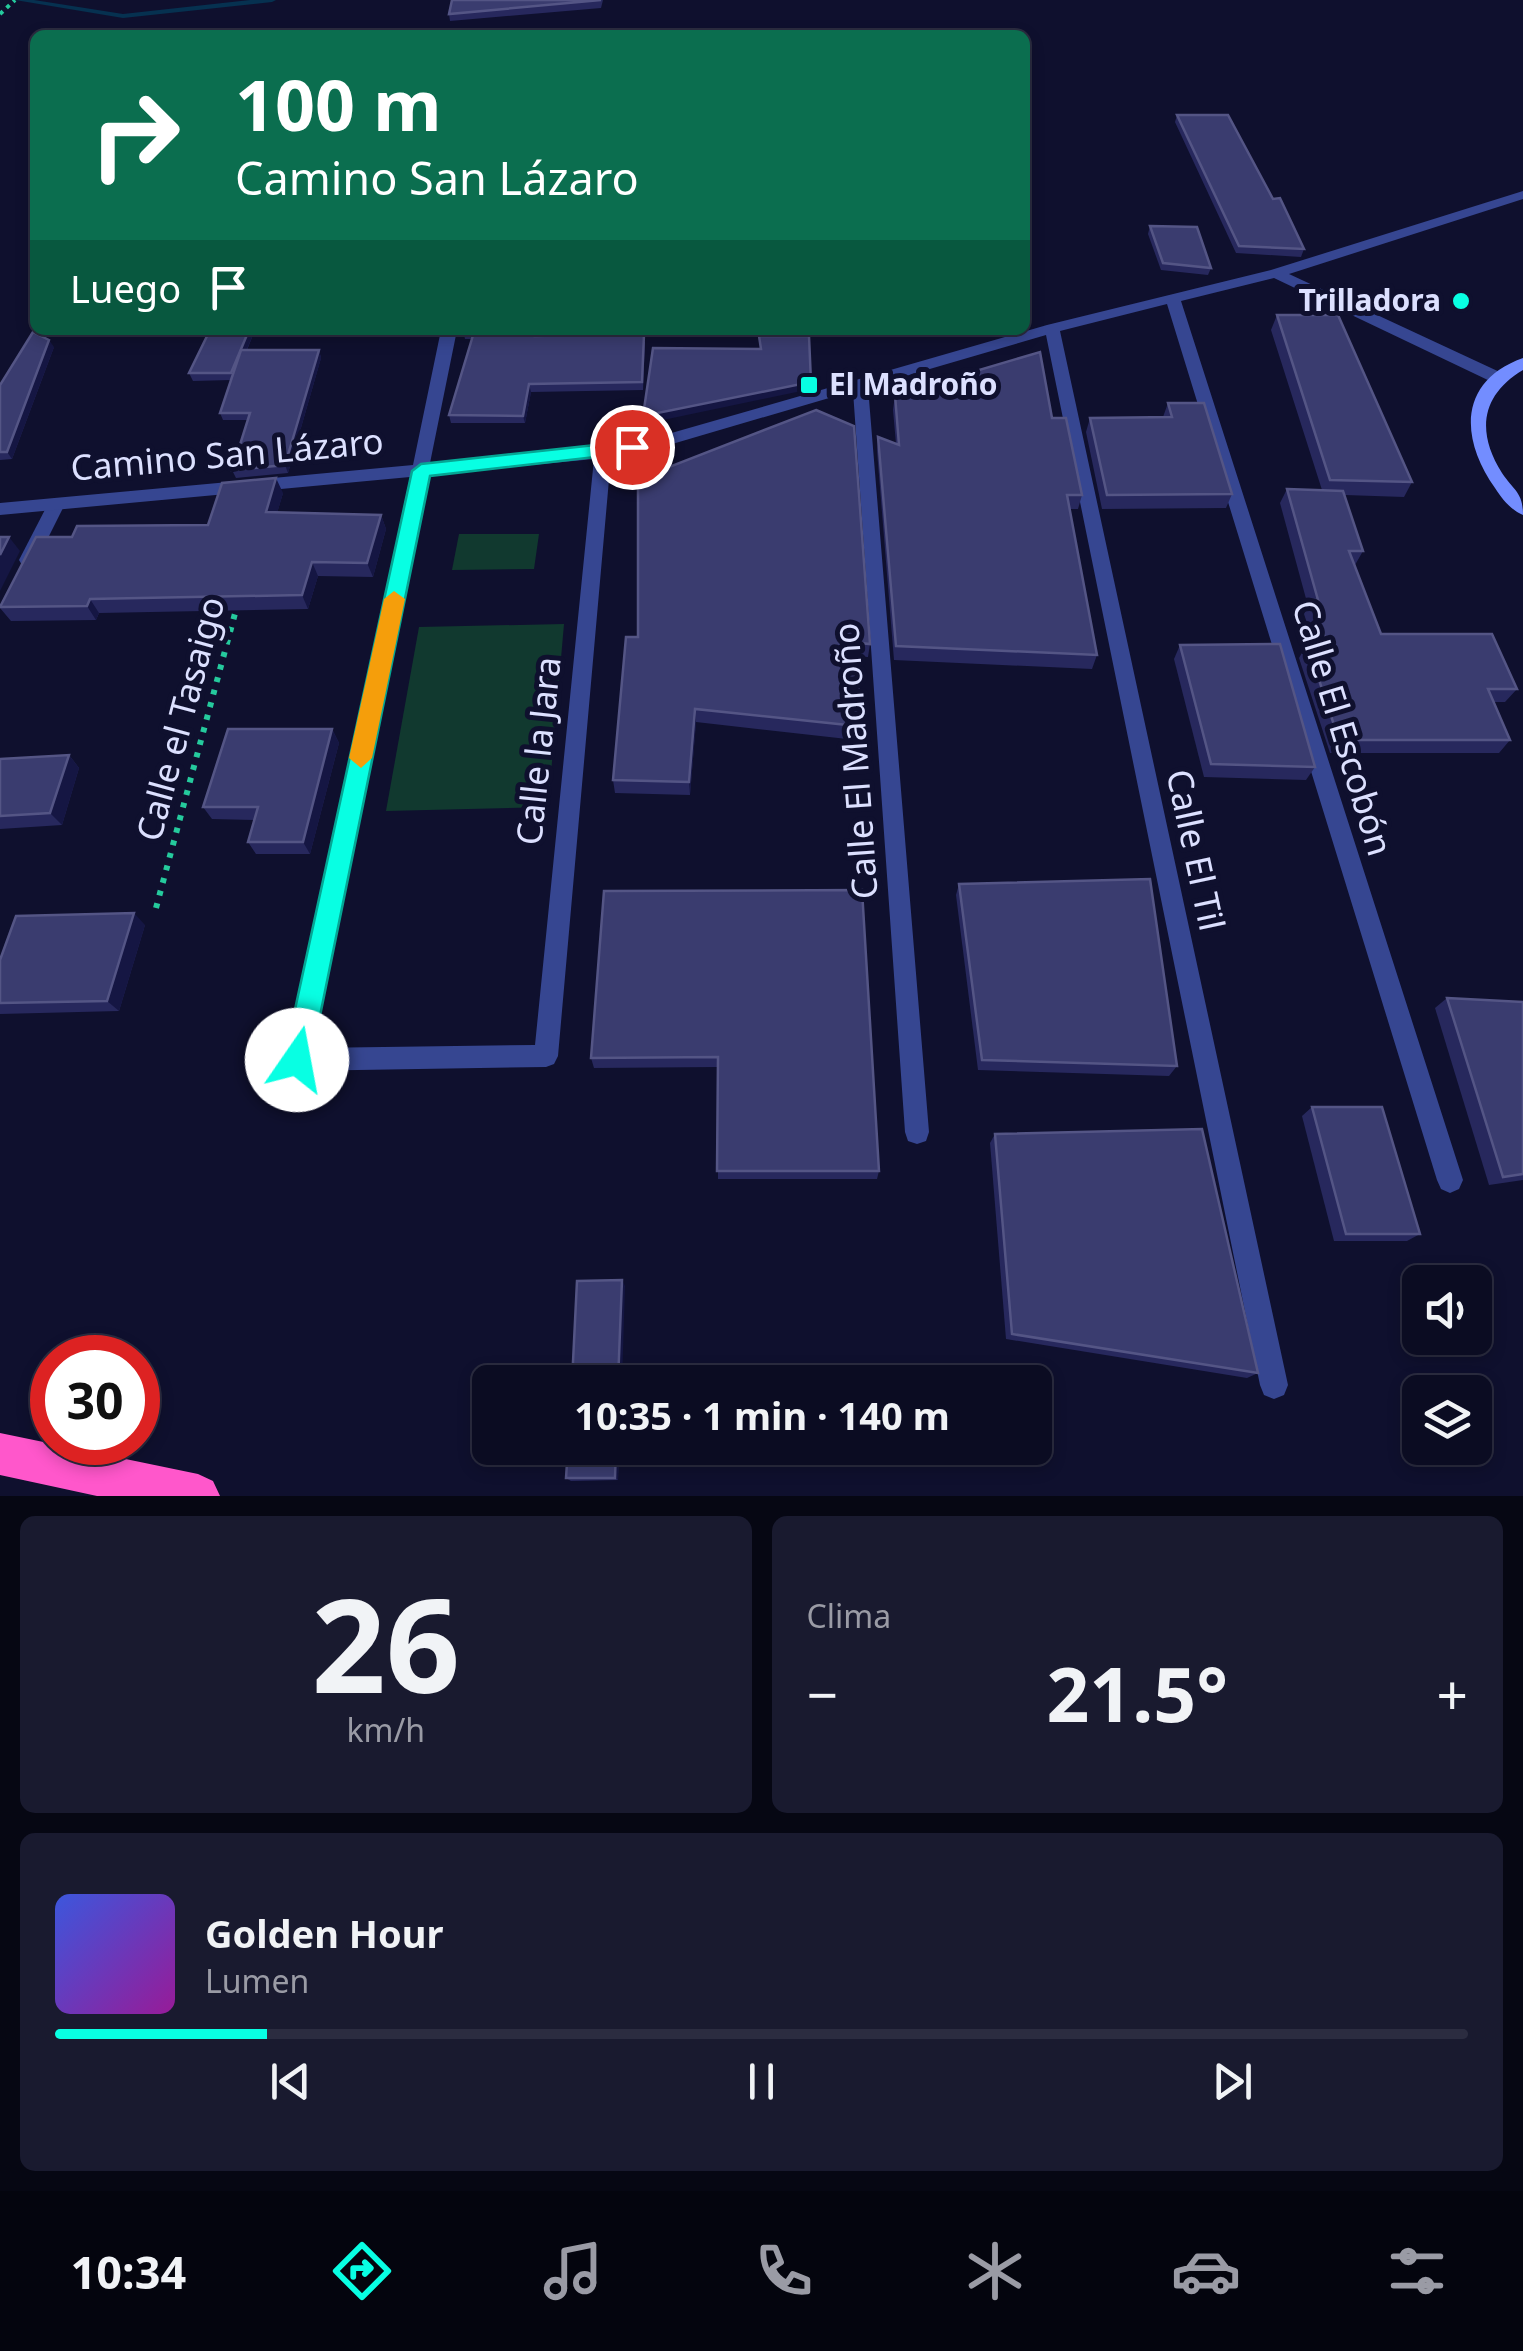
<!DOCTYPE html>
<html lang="es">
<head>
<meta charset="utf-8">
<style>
	body { margin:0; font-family:"Noto Sans",sans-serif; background:#191a2f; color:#f1f3f6; height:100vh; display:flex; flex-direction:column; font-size:38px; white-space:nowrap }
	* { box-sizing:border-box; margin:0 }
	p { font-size:32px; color:#9a9ba5 }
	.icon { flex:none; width:55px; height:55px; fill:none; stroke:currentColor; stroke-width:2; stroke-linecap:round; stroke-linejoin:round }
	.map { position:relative; height:1496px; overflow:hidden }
	.sheet { display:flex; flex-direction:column; gap:20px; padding:20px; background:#060713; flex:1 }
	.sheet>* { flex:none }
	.guide { position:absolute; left:30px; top:30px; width:1000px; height:305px; border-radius:15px; box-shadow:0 5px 15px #0003,0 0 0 2px #2b2c40; background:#0b6e4f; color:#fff; overflow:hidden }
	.buttons { position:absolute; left:1402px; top:1265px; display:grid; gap:20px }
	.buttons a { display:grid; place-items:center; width:90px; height:90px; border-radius:15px; background:#0b0c22; box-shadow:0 5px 15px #0003,0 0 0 2px #2b2c40; font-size:50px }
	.speed { position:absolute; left:30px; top:1335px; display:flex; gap:20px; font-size:50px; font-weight:700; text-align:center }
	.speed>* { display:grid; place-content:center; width:130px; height:130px; border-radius:50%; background:#0b0c22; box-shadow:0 5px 15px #0003,0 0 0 2px #2b2c40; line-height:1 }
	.speed .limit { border:15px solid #d22; background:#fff; color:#111 }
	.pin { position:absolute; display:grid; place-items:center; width:85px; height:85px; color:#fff; margin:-42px; border:5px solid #fff; border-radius:50%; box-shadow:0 2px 10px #0007 }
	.me { position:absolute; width:110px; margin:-55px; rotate:12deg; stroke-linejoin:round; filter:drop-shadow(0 0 8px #0008) }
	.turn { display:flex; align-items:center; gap:35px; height:210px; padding:0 40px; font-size:45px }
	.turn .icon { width:130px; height:130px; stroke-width:2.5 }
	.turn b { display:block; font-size:70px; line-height:85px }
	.then { display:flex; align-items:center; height:95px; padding:0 40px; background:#0003; gap:20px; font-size:38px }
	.big { font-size:75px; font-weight:700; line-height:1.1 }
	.sheet .card { flex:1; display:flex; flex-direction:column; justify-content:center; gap:15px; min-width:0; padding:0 35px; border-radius:15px; background:#191a2f }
	.sheet .dial { align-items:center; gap:0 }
	.dial b { font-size:130px; line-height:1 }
	.song { display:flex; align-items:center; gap:30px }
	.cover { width:120px; height:120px; border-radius:15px; background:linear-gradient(135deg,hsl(230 70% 55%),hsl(300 70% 35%)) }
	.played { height:10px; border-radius:5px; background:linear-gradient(90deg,#08ffe3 15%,#2b2c40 15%) }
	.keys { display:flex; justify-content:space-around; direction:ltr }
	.heat { display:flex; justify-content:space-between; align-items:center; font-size:55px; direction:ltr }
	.sheet .tiles { flex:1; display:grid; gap:20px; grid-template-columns:1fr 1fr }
	.card:last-child { grid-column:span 2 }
	.trip { position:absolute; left:472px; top:1365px; width:580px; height:100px; border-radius:15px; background:#0b0c22; box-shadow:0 5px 15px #0003,0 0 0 2px #2b2c40; font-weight:700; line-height:100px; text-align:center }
	.tab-bar { display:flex; height:160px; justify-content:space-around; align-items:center; background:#04050e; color:#9a9ba5 }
	.tab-bar .icon { width:70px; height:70px }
	.tab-bar .current { color:#08ffe3 }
	.tab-bar b { font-size:45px; color:#f1f3f6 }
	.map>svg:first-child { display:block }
	.green { fill:#11392f }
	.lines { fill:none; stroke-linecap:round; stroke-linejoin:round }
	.stream { fill:#063150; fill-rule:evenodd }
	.path-far1 { stroke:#25ca9d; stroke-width:4; stroke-dasharray:4 5; stroke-linecap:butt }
	.path { stroke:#25ca9d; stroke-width:6; stroke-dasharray:5 8; stroke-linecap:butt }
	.lane { fill:#364691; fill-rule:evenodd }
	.street { fill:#364691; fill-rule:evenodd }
	.secondary { fill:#738dff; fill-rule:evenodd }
	.highway { fill:#ff57cb; fill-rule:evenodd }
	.wall { fill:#27285d }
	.shaded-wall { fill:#151643 }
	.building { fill:#3a3c6f; stroke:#545585; stroke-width:2.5 }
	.route { fill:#08ffe3; stroke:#05a694; stroke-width:2.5 }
	.slow { fill:#f59e0b }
	.poi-dot { fill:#08ffe3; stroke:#0f102e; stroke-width:4 }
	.labels { text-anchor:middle; stroke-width:10; stroke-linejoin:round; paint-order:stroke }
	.far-poi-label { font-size:30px; font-weight:bold; fill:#dce0ff; stroke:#0f102e; text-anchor:end }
	.street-label { font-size:35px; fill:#dce0ff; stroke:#0f102e }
</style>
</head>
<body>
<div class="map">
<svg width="1523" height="1496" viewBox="0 0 1523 1496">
	<rect width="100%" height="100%" fill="#0f102e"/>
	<g class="green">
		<polygon points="459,534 539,534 534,569 452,570"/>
		<polygon points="564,624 548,807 386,811 419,627"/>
	</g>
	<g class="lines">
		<polygon class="stream" points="15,0 34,0 123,14 250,0 276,0 272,2 123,18"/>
		<polyline class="path-far1" points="0,14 15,0"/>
		<polyline class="path" points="156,908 237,606"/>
		<polygon class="lane" points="56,498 65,504 37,560 34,565 22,565 19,560 50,500"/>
		<path class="street" d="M1523 191V199L1289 274 1504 374V382H1492L1274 278 1181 301 1463 1180 1459 1189 1450 1193 1441 1189 1437 1180 1167 304 1060 331 1288 1385 1284 1395 1274 1399 1264 1395 1260 1385 1046 335 868 387 929 1132 926 1141 917 1144 908 1141 905 1132 853 391 662 447 611 457 558 1056 554 1064 546 1067 297 1071 289 1068 285 1060 410 477 0 515V503L413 465 441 330H457L430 463 603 447 661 436 1047 325 1271 270ZM594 459 535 1045 311 1048 427 475Z"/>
		<path class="secondary" d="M1523 358V370C1481 395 1476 432 1502 473 1514 491 1523 492 1523 515 1511 510 1502 499 1495 488 1460 439 1458 381 1523 358Z"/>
		<polygon class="highway" points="0,1433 198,1474 213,1481 220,1496 97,1496 0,1475"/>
	</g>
	<g class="wall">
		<polygon points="452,0 603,0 601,8 450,21 449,14"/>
		<polygon points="1177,115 1273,199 1304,249 1301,257 1236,253 1175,122"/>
		<polygon points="1150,226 1211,268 1208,275 1161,270 1148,234"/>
		<polygon points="1277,315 1412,482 1404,497 1345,495 1363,551 1355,565 1381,634 1517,689 1505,702 1494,702 1510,740 1499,753 1330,753 1299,658 1307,644 1314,644 1304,614 1308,606 1280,503 1287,489 1322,490 1271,330"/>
		<polygon points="210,330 255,330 247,350 319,350 321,358 288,473 236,478 232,470 248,420 223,420 220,413 231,380 193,381 189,373"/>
		<polygon points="463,330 538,330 538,336 645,342 643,390 531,392 525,423 451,423 449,415 472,339 465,339"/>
		<polygon points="54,347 12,459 0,460 0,385"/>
		<polygon points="895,395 1052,418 1082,495 1078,509 1069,509 1097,655 1092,669 894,660 877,451 878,437 896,444 893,410"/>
		<polygon points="1168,403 1232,494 1226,508 1102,509 1086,432 1090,418 1163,417"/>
		<polygon points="638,479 870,644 868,657 851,656 867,727 865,741 696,722 690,795 615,793 613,780 638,637"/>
		<polygon points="283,493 277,513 381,515 386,529 373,577 318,576 308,609 99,613 96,620 11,621 0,608 72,537 208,525"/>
		<polygon points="1180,645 1315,767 1306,780 1204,777 1174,659"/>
		<polygon points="332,729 339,743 310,854 256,854 248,842 254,820 212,819 203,807"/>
		<polygon points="69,755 79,768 62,825 0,829 0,759"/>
		<polygon points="959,884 1177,1066 1169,1076 978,1070 956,895"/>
		<polygon points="604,891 879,1171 877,1179 718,1179 718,1067 594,1068 591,1058"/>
		<polygon points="145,925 119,1011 0,1014 0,960"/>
		<polygon points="1447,998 1523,1002 1523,1180 1489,1185 1435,1008"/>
		<polygon points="1312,1107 1420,1234 1407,1241 1334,1241 1302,1116"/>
		<polygon points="995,1134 1258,1373 1247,1378 1006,1339 990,1143"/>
		<polygon points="619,1448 618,1480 571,1481 566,1478"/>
	</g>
	<g class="shaded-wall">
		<polygon points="249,330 255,330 234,380 231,373"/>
		<polygon points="49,340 54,347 12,459 7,452"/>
		<polygon points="319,350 321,358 288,473 285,465"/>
		<polygon points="811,382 811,389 644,424 643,416"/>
		<polygon points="529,384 531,392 525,423 523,416"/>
		<polygon points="276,478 283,493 273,527 266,512"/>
		<polygon points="381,515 386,529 373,577 367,563"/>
		<polygon points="9,537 20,551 0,591 0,555"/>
		<polygon points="312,562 318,576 308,609 302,595"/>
		<polygon points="90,599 99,613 96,620 87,606"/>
		<polygon points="695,709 696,722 690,795 689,782"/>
		<polygon points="332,729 339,743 310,854 303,842"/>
		<polygon points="69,755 79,768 62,825 50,813"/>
		<polygon points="134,913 145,925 119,1011 107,1001"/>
		<polygon points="622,1280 625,1286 622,1382 618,1382"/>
		<polygon points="616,1448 619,1448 618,1480 615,1478"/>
	</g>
	<g class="building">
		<polygon points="452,0 601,0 449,14"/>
		<polygon points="1177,115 1228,115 1273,199 1280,198 1304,249 1239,246"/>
		<polygon points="1150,226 1197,227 1211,268 1163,263"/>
		<polygon points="1277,315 1338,315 1412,482 1330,480"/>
		<polygon points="210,330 249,330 231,373 189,373"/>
		<polygon points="463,330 536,330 535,336 644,334 642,382 529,384 523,416 449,415 474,332 463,332"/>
		<polygon points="33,332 49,340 7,452 0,452 0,385"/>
		<polygon points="759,336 809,336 811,382 643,416 653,348 761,349"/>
		<polygon points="241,350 319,350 285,465 232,470 250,413 220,413"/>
		<polygon points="1040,352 1052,418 1066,418 1082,495 1067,495 1097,655 896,646 878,437 899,445 895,395"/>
		<polygon points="1168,403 1204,403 1232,494 1107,495 1090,418 1172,417"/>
		<polygon points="816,410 854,426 870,644 848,642 867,727 695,709 689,782 613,780 626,637 638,637 638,479"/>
		<polygon points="276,478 266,512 381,515 367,563 312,562 302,595 90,599 87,606 0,607 36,537 72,537 77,526 208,525 222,483"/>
		<polygon points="1287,489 1343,491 1363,551 1349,551 1381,634 1492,634 1517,689 1488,689 1510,740 1339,740 1307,644 1327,644 1312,600 1318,600"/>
		<polygon points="0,537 9,537 0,555"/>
		<polygon points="1280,644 1315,767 1211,764 1180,645"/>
		<polygon points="228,729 332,729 303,842 248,842 258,807 203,807"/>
		<polygon points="69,755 50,813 0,816 0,759"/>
		<polygon points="1150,879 1177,1066 982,1060 959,884"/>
		<polygon points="862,890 879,1171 717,1171 718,1057 591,1058 604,891"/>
		<polygon points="134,913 107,1001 0,1003 0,960 16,916"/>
		<polygon points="1447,998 1523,1002 1523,1174 1503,1177"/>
		<polygon points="1312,1107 1382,1107 1420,1234 1346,1234"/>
		<polygon points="1202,1129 1258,1373 1012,1334 995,1134"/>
		<polygon points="622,1280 618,1382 572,1382 577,1281"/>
		<polygon points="568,1448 616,1448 615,1478 566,1478"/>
	</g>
	<polygon class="route" points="632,441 639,443 639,452 430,476 311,1060 307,1069 297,1073 288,1069 284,1060 412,471 421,464"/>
	<polygon class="slow" points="394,591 405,599 372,758 361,768 349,758 384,599"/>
	<g class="poi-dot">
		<circle cx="1461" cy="301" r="10"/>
		<rect x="799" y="375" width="20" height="20" rx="5"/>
	</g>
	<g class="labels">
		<g class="far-poi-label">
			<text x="1441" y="311">Trilladora</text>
			<text x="829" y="395" text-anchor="start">El Madroño</text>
		</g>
		<g class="street-label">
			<text transform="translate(227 455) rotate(-5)" y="12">Camino San Lázaro</text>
			<text transform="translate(181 719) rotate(-75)" y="12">Calle el Tasaigo</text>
			<text transform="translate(1342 728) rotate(73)" y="12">Calle El Escobón</text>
			<text transform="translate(539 751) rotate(-84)" y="12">Calle la Jara</text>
			<text transform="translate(856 761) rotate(-94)" y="12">Calle El Madroño</text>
			<text transform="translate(1195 850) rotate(78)" y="12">Calle El Til</text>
		</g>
	</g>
</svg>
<div class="buttons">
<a><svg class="icon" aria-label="sound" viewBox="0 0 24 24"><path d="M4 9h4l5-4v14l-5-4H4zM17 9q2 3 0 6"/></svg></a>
<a><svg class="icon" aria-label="layers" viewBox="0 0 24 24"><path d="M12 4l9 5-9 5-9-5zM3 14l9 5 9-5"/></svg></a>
</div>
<div class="speed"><div class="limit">30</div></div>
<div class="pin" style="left:632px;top:447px;background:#d93025"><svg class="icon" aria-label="arrive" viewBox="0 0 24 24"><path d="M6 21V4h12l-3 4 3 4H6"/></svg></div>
<svg class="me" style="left:297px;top:1060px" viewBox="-20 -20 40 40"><circle r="19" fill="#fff"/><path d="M0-13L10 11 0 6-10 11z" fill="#08ffe3"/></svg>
<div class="trip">10:35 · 1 min · 140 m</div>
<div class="guide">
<div class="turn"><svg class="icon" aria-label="right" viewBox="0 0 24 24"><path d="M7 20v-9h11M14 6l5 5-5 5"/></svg><div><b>100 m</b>Camino San Lázaro</div></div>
<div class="then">Luego<svg class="icon" aria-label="arrive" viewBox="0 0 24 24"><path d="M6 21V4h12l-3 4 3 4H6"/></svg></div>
</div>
</div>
<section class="sheet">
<div class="tiles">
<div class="card dial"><b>26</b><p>km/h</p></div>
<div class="card"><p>Clima</p>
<div class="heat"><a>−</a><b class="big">21.5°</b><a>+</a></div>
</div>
<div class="card">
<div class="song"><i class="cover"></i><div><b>Golden Hour</b><p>Lumen</p></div></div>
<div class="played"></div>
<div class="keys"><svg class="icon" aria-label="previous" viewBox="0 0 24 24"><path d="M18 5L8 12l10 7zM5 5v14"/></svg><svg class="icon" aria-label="pause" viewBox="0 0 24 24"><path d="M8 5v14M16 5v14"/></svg><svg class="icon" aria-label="next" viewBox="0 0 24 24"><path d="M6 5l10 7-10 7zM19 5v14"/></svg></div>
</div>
</div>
</section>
<nav class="tab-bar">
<b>10:34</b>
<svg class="icon current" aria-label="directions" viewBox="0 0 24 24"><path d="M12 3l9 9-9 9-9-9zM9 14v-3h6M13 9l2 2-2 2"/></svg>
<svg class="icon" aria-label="music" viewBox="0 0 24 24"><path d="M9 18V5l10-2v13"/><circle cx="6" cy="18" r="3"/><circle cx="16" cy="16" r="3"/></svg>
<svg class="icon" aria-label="phone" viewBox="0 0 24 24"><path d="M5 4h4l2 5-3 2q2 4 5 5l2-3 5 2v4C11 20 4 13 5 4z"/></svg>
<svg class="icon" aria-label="climate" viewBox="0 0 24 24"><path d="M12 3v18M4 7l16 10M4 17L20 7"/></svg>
<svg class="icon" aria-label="car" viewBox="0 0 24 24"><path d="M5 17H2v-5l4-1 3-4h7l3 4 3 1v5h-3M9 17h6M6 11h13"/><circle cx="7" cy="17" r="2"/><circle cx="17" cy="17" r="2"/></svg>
<svg class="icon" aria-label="filters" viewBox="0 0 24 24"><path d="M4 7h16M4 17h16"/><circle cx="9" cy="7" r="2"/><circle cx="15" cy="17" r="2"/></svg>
</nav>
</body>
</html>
